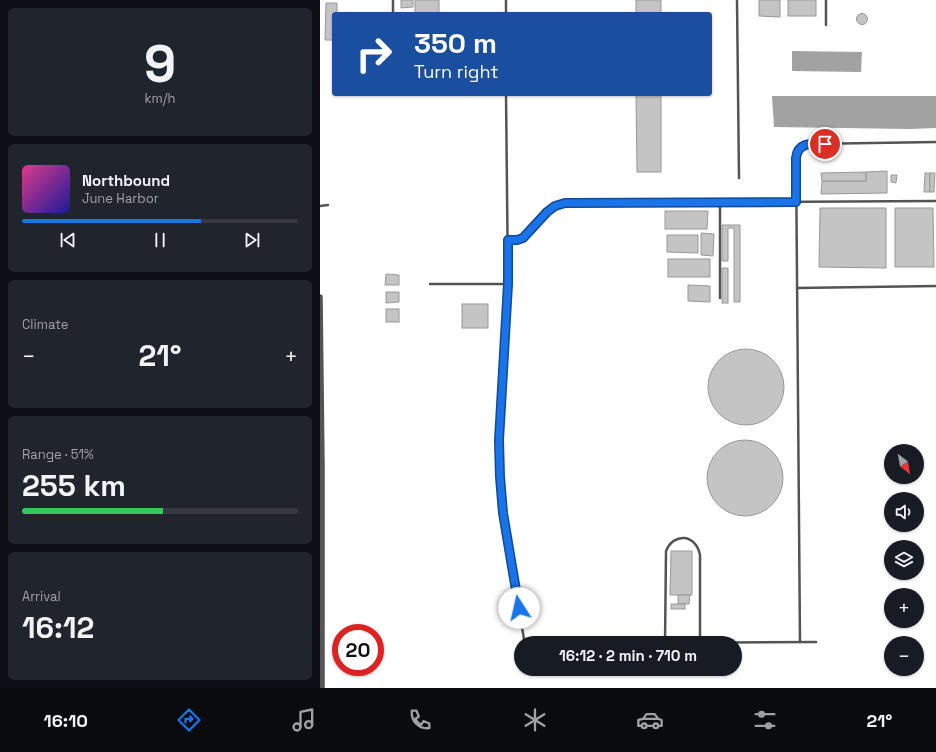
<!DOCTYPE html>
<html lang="en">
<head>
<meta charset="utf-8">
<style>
	body { margin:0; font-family:"Space Grotesk",sans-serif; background:#20242c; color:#f1f3f6; height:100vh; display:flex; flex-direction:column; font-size:15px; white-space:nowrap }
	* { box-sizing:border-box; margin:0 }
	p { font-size:13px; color:#9ea1a6 }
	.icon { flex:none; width:22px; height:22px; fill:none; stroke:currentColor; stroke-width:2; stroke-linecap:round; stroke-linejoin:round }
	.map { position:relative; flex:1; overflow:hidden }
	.details { display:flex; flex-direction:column; gap:8px; padding:8px; background:#0d0f14; width:320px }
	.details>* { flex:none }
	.banner { position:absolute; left:12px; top:12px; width:380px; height:84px; border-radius:4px; box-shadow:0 1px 3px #0004; background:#1a4fa0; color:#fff; overflow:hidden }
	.needle { width:26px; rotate:149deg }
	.fabs { position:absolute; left:564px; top:444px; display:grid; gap:8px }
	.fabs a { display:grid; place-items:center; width:40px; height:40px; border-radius:50%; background:#171b24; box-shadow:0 1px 3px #0004; font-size:20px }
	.speed { position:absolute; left:12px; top:624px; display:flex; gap:8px; font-size:20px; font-weight:700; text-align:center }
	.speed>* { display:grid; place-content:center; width:52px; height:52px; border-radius:50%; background:#171b24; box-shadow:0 1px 3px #0004; line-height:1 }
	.speed .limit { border:6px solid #d22; background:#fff; color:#111 }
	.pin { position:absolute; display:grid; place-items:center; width:34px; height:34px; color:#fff; margin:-17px; border:2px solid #fff; border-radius:50%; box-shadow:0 1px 4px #0007 }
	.me { position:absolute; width:44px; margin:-22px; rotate:350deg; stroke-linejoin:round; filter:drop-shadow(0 0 3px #0008) }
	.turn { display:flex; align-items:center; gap:14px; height:84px; padding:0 16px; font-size:18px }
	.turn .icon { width:52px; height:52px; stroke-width:2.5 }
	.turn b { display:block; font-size:28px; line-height:34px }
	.big { font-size:30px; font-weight:700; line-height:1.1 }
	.details .widget { flex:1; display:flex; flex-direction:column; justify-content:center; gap:6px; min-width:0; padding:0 14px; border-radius:6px; background:#20242c }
	.details .dial { align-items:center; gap:0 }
	.dial b { font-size:52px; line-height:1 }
	.song { display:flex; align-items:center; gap:12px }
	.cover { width:48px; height:48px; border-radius:6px; background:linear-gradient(135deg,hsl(330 70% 55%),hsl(240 70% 35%)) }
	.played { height:4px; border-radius:2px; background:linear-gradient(90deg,#1a73e8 65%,#363941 65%) }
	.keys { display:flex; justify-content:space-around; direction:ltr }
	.heat { display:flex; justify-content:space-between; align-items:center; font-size:22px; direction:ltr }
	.charge { height:6px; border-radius:3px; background:linear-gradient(90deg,#34c759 51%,#363941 0) }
	.trip { position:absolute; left:194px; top:636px; width:228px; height:40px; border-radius:20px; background:#171b24; box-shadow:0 1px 3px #0004; font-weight:700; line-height:40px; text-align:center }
	.tabs { display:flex; height:64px; justify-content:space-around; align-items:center; background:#090b0e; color:#9ea1a6 }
	.tabs .icon { width:28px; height:28px }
	.tabs .selected { color:#1a73e8 }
	.tabs b { font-size:18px; color:#f1f3f6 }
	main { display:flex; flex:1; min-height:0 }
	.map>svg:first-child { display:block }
	.water { fill:#a2a2a2 }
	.building { fill:#c4c4c4; stroke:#989898 }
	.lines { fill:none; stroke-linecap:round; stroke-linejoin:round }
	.lane { stroke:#545454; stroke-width:2.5 }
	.street { stroke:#545454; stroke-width:5.5 }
	.route-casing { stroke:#114b97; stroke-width:10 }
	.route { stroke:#1a73e8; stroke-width:7 }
</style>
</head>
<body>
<main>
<section class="details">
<div class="widget dial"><b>9</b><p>km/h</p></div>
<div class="widget">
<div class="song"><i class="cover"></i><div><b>Northbound</b><p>June Harbor</p></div></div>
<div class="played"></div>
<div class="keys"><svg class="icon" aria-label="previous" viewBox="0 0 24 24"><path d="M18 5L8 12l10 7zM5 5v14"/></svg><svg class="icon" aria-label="pause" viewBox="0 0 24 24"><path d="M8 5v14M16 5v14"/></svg><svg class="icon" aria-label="next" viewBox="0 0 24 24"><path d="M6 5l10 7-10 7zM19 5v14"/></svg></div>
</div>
<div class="widget"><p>Climate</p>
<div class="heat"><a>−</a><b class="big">21°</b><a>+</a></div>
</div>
<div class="widget"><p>Range · 51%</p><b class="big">255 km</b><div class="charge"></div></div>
<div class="widget"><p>Arrival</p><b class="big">16:12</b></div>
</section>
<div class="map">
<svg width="616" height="688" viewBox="0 0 616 688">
	<rect width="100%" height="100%" fill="#fff"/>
	<g class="water">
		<polygon points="472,51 542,52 541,72 472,71"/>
		<polygon points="452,96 616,96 616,128 590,129 454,127"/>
	</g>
	<g class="building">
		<polygon points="81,0 93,0 93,7 81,8"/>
		<rect x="95" y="0" width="24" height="14"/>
		<rect x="316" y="0" width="25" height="14"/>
		<polygon points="439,0 460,0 460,17 439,16"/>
		<rect x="468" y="0" width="28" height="16"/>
		<polygon points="6,3 17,3 17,14 14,14 14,40 5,40"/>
		<circle cx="542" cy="19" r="5.5"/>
		<polygon points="316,94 341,94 341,172 317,172"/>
		<polygon points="567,171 567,193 501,194 502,181 546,181 546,172"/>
		<polygon points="546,172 546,181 502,181 501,173"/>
		<polygon points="605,173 610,173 610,192 604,192"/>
		<polygon points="610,173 615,173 614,192 610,192"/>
		<polygon points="571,175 577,175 576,183 571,182"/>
		<polygon points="500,208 566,208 566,268 499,267"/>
		<polygon points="575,208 613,208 614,267 575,267"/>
		<polygon points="345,211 388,211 387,229 345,229"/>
		<polygon points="402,225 420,225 420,302 414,302 414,228 408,228 408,261 402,261"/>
		<polygon points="381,233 394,234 393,256 381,255"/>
		<polygon points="347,235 378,235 378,253 347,252"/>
		<rect x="348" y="259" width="42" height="18"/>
		<rect x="402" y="268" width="6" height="35"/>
		<polygon points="66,274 79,275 79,285 65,285"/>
		<polygon points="368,285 390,286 390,302 368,301"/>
		<polygon points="66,292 79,292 79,302 66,303"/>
		<rect x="142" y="304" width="26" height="24"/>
		<rect x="66" y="309" width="13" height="13"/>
		<circle cx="426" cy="387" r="38"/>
		<circle cx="425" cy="478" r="38"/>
		<polygon points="351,551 372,551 372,595 350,595"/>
		<polygon points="358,595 370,595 369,604 358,604"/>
		<rect x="351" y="604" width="14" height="5"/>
	</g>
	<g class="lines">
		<g class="lane">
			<polyline points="73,0 73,14"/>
			<polyline points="186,0 186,14"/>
			<polyline points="417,0 419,178"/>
			<polyline points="506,0 506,25"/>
			<polyline points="186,94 188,284 179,440 180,477 185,532 204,639"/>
			<polyline points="400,202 400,298"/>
			<polyline points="0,206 8,205"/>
			<path d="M188 240 200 239 203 238C217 225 225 207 245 203L616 201"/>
			<polyline points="110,284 188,284"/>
			<polyline points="477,288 616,286"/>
			<path d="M480 642 476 154C479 148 482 145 489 144L616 142"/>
			<polyline points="336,643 496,642"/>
			<path d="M345 643 346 551C354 532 376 534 380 555V643"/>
		</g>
		<polyline class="street" points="0,297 2,465 2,688"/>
	</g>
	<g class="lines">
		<g class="route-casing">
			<path id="route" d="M199 608 183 513 180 477 179 440 188 284V240H197L203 238 227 212 235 206 245 203 476 202V158C478 141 493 144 505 144"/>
		</g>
		<use href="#route" class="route"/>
	</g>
</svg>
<div class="fabs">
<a><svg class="needle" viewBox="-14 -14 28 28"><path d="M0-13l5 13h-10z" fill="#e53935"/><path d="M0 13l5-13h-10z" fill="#9ea1a6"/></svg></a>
<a><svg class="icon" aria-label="sound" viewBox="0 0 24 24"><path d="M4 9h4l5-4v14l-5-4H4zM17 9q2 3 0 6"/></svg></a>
<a><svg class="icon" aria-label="layers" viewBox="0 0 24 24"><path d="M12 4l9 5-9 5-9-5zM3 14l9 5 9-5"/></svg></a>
<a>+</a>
<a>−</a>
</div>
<div class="speed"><div class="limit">20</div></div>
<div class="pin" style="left:505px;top:144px;background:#d93025"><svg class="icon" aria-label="arrive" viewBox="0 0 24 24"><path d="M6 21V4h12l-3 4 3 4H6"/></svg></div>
<svg class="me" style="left:199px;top:608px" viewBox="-20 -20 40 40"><circle r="19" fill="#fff"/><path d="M0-13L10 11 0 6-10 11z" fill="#1a73e8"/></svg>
<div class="trip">16:12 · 2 min · 710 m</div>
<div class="banner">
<div class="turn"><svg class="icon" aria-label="right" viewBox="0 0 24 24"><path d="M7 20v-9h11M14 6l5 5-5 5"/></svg><div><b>350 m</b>Turn right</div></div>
</div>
</div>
</main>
<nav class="tabs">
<b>16:10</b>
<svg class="icon selected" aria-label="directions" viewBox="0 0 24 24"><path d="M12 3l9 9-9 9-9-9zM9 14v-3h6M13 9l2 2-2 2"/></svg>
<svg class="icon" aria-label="music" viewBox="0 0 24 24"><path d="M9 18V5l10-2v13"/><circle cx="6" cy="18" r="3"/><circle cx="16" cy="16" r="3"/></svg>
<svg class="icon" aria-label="phone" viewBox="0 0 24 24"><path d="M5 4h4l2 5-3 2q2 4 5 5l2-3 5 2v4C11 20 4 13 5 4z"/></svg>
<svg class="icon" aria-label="climate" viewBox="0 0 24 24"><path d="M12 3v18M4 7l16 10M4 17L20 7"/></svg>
<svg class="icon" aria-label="car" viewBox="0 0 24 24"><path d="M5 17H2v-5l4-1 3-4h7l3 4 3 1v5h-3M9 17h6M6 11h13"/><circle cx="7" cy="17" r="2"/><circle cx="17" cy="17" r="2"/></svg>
<svg class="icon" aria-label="filters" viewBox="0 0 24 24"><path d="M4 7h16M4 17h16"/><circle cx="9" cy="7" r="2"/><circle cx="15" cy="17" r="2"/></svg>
<b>21°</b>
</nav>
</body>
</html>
